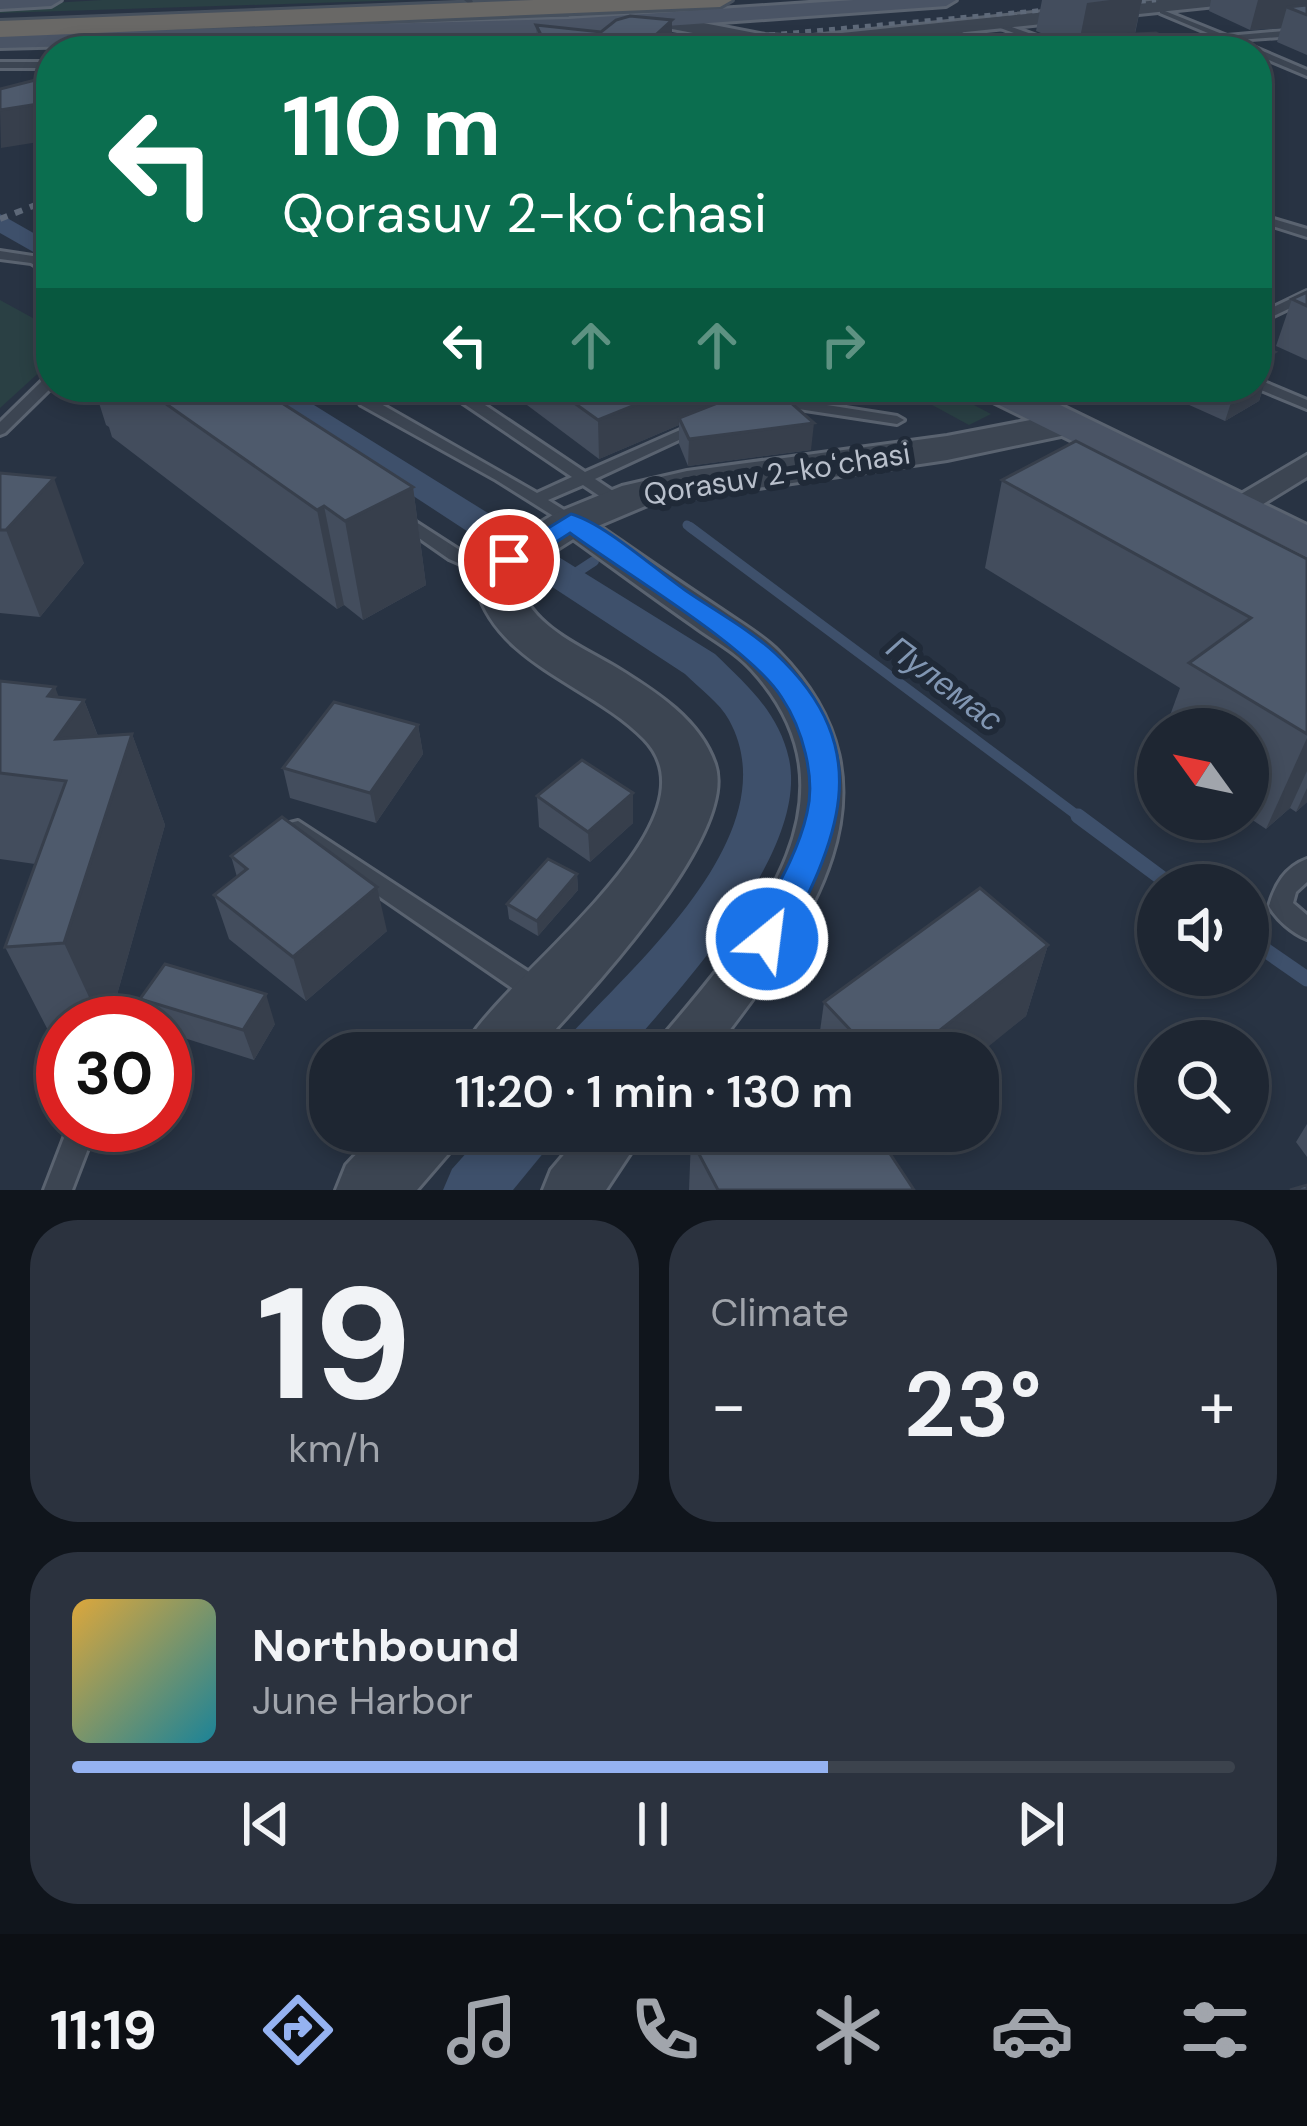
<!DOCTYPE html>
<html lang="en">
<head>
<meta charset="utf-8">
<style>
	body { margin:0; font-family:"DM Sans",sans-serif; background:#2b323e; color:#f1f3f6; height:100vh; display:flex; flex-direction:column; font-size:45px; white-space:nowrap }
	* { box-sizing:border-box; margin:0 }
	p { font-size:39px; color:#a1a5ac }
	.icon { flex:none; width:66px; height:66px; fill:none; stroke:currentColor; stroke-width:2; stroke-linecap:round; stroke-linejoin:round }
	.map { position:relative; height:1190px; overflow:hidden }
	.side { display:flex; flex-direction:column; gap:30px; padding:30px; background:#10151c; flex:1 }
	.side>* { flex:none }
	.banner { position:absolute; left:36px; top:36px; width:1236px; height:366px; border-radius:48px; box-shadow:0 6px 18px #0003,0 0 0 3px #3c434d; background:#0b6e4f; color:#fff; overflow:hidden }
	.needle { width:78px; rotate:303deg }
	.controls { position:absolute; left:1137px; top:708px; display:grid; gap:24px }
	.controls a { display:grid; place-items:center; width:132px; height:132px; border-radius:50%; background:#1e2632; box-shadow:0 6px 18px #0003,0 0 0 3px #3c434d; font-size:60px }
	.speed { position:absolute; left:36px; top:996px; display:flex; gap:24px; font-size:60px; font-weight:700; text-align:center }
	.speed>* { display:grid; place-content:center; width:156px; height:156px; border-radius:50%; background:#1e2632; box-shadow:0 6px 18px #0003,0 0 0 3px #3c434d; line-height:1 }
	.speed .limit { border:18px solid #d22; background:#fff; color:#111 }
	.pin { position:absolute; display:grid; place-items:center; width:102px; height:102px; color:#fff; margin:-51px; border:6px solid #fff; border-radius:50%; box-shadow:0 3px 12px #0007 }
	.me { position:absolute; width:132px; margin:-66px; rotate:29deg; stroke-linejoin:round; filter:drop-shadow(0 0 9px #0008) }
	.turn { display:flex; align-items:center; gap:42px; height:252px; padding:0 48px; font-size:54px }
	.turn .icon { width:156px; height:156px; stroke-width:2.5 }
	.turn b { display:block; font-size:84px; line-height:102px }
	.lanes { display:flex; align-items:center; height:114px; padding:0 48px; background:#0003; justify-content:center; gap:60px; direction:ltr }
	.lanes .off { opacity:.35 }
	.big { font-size:90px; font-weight:600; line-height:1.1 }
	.side .card { flex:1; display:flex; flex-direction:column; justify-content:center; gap:18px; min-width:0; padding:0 42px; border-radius:48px; background:#2b323e }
	.side .dial { align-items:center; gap:0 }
	.dial b { font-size:156px; line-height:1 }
	.song { display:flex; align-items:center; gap:36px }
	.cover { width:144px; height:144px; border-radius:18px; background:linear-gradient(135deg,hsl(40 70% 55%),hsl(190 70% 35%)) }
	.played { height:12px; border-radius:6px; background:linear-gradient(90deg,#95b2f1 65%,#3c434d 65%) }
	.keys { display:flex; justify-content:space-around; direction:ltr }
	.heat { display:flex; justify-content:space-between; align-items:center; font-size:66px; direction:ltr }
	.side .tiles { flex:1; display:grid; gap:30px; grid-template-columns:1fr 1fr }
	.card:last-child { grid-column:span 2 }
	.trip { position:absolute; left:309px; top:1032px; width:690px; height:120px; border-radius:48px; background:#1e2632; box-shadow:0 6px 18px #0003,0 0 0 3px #3c434d; font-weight:600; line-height:120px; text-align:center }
	.tab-bar { display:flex; height:192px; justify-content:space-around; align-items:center; background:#0c0f14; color:#a1a5ac }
	.tab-bar .icon { width:84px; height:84px }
	.tab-bar .current { color:#95b2f1 }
	.tab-bar b { font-size:54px; color:#f1f3f6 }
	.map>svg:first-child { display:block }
	.green { fill:#2a4044 }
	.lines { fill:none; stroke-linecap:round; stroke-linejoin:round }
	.stream-far2 { stroke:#3e506b; stroke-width:9 }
	.stream-far1 { stroke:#3e506b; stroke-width:10 }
	.stream { stroke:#3e506b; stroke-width:15 }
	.canal { fill:#3e506b; fill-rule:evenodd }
	.service-casing { stroke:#5a6370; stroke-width:6 }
	.minor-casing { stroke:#5a6370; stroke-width:6 }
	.tertiary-casing { stroke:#5a6370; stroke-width:6 }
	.secondary-casing { stroke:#5a6370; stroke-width:6 }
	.trunk-casing { stroke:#46505d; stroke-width:6 }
	.service { fill:#3c4552; fill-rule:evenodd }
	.minor { fill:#3c4552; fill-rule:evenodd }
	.tertiary { fill:#3c4552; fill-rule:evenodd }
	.secondary { fill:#4a5465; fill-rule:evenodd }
	.trunk { fill:#696866; fill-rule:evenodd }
	.rail-far1 { stroke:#5e6979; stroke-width:4.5; stroke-dasharray:6 6; stroke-linecap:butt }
	.rail { stroke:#5e6979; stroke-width:6; stroke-dasharray:8 8; stroke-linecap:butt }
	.wall { fill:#434d5d }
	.shaded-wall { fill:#373f4c }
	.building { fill:#4e5a6c; stroke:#373f4c; stroke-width:3 }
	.route { fill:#1a73e8; stroke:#114b97; stroke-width:3 }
	.labels { text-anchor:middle; stroke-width:12; stroke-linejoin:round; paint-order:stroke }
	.street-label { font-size:30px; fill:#b9c0cc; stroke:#202a38 }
	.water-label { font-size:33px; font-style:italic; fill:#8196b2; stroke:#202a38 }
</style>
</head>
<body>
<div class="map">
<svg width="1307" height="1190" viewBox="0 0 1307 1190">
	<rect width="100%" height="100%" fill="#283343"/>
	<g class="green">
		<polygon points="102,0 408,0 0,13 0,6"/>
		<path d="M667 26 675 29 510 51H468L475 43C459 36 436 36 423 47L427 51H379L381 45 404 36Z"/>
		<polygon points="237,41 280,51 57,51 34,44"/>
		<polygon points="0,300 51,328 45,367 0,408"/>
		<polygon points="899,387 940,387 991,414 969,425"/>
	</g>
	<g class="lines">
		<polyline class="stream-far2" points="687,525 694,530"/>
		<g class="stream-far1">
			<polyline points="690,527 1082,819"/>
			<polyline points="568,578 594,561"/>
		</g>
		<g class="stream">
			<polyline points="1078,816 1171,885"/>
			<polyline points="1248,938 1307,979"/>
		</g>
		<g class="canal">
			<polygon points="0,214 51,243 51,262 0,233"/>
			<path d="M247 387H285L715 654C747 685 779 713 789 759 809 852 681 987 625 1053H562L570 1035C637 962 790 831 729 720 720 703 699 688 685 674Z"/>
			<polygon points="486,1131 553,1131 545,1151 513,1190 443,1190 452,1169"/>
		</g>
		<g class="service-casing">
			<g id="service">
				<polygon points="464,0 472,0 473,2 469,4"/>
				<polygon points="1160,9 1227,36 1307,29 1307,35 1237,40 1307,70 1307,76 1257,55 1257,51 1249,51 1225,41 1146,46 1149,41 1215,36 1160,13"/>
				<polygon points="998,22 1073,49 1074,51 1062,51 995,26"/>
				<polygon points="953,26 965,34 965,38 899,51 882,51 956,35 949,28"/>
				<polygon points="715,48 772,48 776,51 711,51"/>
				<rect x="0" y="62" width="51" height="6"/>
				<polygon points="1257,214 1307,229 1307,237 1257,221"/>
				<polygon points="0,251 39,257 51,266 51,276 31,263 0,259"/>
				<polygon points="1307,291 1307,300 1257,324 1257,315"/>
				<polygon points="51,376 52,387 5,433 0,435 0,422 46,377"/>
				<polygon points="1257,379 1307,400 1307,409 1254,387 1257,387"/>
				<polygon points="370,387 387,387 374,400 537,493 572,477 451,395 451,389 461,389 585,472 696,423 701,421 709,426 595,479 625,499 627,502 625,505 613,505 583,485 548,500 577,518 579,522 571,527 496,480 361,405 359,402 364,391"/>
				<polygon points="744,387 764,387 795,400 897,416 904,420 897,424 792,408"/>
				<polygon points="402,513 461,551 507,571 510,575 501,580 495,579 449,559 396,522 394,518"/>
				<polygon points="298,821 549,985 552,993 549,1001 540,1004 531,1001 290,835 287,829 290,823"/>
				<path d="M1307 859V882L1296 892 1293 903 1307 915V939C1293 934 1276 919 1269 906 1275 885 1285 867 1307 859Z"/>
				<polygon points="69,1125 97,1125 72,1190 44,1190"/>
			</g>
		</g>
		<g class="minor-casing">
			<g id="minor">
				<polygon points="1307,455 1307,477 1247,514 1223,514 1219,507"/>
				<path d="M571 512 583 515C628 546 673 578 719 608 739 622 761 634 778 651 914 789 807 930 712 1053H655L663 1036C750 932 870 799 752 670 736 652 713 640 694 626 648 594 604 561 559 529L554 522Z"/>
				<polygon points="584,1131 645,1131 606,1190 543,1190 551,1170"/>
			</g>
		</g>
		<g class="tertiary-casing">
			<g id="tertiary">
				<polygon points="1159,0 1226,0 1216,6 803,49 765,47 662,27 652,21 662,15 765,35 803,37"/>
				<path d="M1067 413 1080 416 1086 424 1080 432 947 460 650 504 586 531 529 567 521 589C535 629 585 648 619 669 656 692 700 720 715 764 740 836 581 1001 534 1053H461C494 980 728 825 644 739 593 686 499 665 477 589L494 551 556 513 622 486 687 471 947 436Z"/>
				<polygon points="378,1131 458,1131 448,1154 417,1190 336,1190 346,1165"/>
			</g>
		</g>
		<g class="secondary-casing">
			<g id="secondary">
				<polygon points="0,0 61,0 51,6 0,9"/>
				<polygon points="854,0 956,0 946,6 569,33 0,48 0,34 569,19"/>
				<polygon points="974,387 1023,387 1307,525 1307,557 979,395"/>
			</g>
		</g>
		<g class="trunk-casing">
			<polygon id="trunk" points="533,0 732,0 720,7 0,37 0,21"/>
		</g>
		<use href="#service" class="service"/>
		<use href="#minor" class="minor"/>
		<use href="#tertiary" class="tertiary"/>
		<use href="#secondary" class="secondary"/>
		<use href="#trunk" class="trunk"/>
		<polyline class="rail-far1" points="590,51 1156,0"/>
		<polyline class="rail" points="0,219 51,199"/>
	</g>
	<g class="wall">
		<polygon points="1042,0 1142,0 1135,34 1192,51 1075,51 1076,47 1036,31"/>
		<polygon points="1211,0 1307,0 1307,55 1277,42 1281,28 1250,30 1209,11"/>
		<polygon points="536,25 672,51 537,51"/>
		<polygon points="1307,292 1307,360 1276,346 1292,299"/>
		<polygon points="1275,352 1259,401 1225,421 1149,387 1257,387"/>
		<polygon points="94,387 257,387 413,487 426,585 363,620 344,605 337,609 112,437 109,427 106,425"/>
		<polygon points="503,387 732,387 731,398 811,450 688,466 679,444 679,425 599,459"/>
		<polygon points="0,473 84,563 40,617 0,613"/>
		<polygon points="1002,480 1307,559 1307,802 1296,812 1290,808 1266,829 1248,817 1248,729 1165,729 1180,688 985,568"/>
		<polygon points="0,681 59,697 84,700 98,736 132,734 165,825 109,1023 63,1023 63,1037 52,1038 5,947 35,864 0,859"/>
		<polygon points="418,725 423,754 376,823 290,798 283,768"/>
		<polygon points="633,793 633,823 590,862 539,827 537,796"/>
		<polygon points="231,856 387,931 306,1001 229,939 214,895 237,877"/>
		<polygon points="577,874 578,890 538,936 509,919 507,904"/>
		<polygon points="1048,945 1026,1016 978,1053 817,1053 824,1002"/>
		<polygon points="140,999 275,1024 254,1060 165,1032 165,1023 151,1023"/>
		<polygon points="1307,1124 1307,1157 1296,1142"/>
		<polygon points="878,1136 914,1190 689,1190 691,1139"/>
	</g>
	<g class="shaded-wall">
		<polygon points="1110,0 1142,0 1133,41 1080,38 1087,3"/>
		<polygon points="1258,0 1307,0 1307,15 1287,7 1281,28 1250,30"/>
		<polygon points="672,20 672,51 638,51"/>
		<polygon points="51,102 51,140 1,148 0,110"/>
		<polygon points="1275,352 1259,401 1225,421 1236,387 1257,387 1257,363"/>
		<polygon points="680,387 732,387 731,403 679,418 679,425 599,459 598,420"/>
		<polygon points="814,423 811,450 688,466 689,439"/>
		<polygon points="54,478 84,563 40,617 6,530"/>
		<polygon points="413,487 426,585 363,620 345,521"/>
		<polygon points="324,506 344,605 337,609 317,510"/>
		<polygon points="55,687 68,721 84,700 116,784 132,734 165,825 109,1023 101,1023 64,943 109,806 56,739 48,696"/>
		<polygon points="418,725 423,754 376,823 370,793"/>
		<polygon points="1307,738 1307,771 1290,808 1266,829"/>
		<polygon points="1307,788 1307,802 1296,812"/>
		<polygon points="633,793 633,823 590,862 588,832"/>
		<polygon points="577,874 578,890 538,936 537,921"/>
		<polygon points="377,887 387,931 306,1001 293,957"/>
		<polygon points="1048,945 1026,1016 978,1055 978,1053 911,1053"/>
		<polygon points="266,994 275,1024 254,1060 243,1030"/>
	</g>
	<g class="building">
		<polygon points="1307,5 1307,15 1287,7"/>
		<polygon points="630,16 672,20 638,51 549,51 536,25 601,32 616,20"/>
		<polygon points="1156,33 1192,51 1103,51 1078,37"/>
		<polygon points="173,43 198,51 143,51"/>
		<polygon points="51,76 51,102 0,110 0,89"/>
		<polygon points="1307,292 1307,306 1292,299"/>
		<polygon points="1257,345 1275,352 1257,363"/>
		<polygon points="142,387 257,387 413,487 345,521 324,506 317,510"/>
		<polygon points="552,387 680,387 598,420"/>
		<polygon points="753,389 774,403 789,401 814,423 689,439 679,418"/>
		<polygon points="1076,441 1307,559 1307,734 1189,663 1251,618 1002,480"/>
		<polygon points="0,473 54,478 6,530 0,530"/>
		<polygon points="0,681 55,687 48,696 84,700 56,739 132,734 64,943 5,947 66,781 0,773"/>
		<polygon points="334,702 418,725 370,793 283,768"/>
		<polygon points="582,760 633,793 588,832 537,796"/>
		<polygon points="282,817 377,887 293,957 214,895 247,869 231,856"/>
		<polygon points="548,859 577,874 537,921 507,904"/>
		<polygon points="980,888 1048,945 911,1053 872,1053 824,1002"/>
		<polygon points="165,964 266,994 243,1030 140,999"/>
		<polygon points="708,1131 875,1131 914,1190 718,1190 691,1139"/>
		<polygon points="1307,1185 1307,1190 1290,1190"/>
	</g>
	<path class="route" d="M571 514C604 523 655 569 685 590 714 610 749 629 775 653 881 751 837 842 780 950L767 954 755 950 749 939C770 898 797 858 807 813 816 777 802 728 782 698 750 647 623 572 570 533L519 566H500L496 560Z"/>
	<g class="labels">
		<g class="street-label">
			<text transform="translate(777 474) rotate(-9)" y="10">Qorasuv 2-koʻchasi</text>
		</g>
		<g class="water-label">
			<text transform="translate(945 683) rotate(37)" y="12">Пулемас</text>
		</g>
	</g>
</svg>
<div class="controls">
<a><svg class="needle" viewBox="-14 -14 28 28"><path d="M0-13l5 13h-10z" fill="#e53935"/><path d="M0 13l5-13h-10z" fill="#a1a5ac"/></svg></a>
<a><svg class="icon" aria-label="sound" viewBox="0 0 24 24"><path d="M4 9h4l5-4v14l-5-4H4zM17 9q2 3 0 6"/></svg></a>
<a><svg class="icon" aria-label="search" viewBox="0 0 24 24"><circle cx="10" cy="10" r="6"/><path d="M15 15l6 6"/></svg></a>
</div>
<div class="speed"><div class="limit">30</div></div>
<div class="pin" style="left:509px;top:560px;background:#d93025"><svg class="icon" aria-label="arrive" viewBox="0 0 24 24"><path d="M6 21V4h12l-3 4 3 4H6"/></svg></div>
<svg class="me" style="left:767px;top:939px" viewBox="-20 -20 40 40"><circle r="17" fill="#1a73e8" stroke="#fff" stroke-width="3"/><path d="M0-11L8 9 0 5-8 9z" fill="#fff"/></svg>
<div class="trip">11:20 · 1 min · 130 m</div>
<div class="banner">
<div class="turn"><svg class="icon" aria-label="left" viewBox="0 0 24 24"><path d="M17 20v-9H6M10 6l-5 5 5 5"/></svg><div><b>110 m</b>Qorasuv 2-koʻchasi</div></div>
<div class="lanes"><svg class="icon" aria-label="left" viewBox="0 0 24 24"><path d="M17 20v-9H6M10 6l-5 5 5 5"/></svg><svg class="icon off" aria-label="ahead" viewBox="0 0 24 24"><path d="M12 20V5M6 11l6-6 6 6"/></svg><svg class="icon off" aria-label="ahead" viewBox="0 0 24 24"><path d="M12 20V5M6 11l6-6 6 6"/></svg><svg class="icon off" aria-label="right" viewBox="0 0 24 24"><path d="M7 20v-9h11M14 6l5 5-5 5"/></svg></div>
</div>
</div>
<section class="side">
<div class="tiles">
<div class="card dial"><b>19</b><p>km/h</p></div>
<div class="card"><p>Climate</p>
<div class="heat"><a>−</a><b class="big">23°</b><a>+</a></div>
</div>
<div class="card">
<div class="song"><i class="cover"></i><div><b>Northbound</b><p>June Harbor</p></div></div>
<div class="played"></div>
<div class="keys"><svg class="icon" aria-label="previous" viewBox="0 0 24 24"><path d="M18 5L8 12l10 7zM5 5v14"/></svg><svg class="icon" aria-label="pause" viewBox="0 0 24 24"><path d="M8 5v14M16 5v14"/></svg><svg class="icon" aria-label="next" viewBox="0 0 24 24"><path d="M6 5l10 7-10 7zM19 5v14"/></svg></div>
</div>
</div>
</section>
<nav class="tab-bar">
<b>11:19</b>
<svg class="icon current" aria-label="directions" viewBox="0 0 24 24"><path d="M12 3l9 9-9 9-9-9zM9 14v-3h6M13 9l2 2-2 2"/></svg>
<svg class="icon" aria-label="music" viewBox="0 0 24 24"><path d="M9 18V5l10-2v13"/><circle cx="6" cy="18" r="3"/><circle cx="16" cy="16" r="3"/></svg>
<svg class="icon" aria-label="phone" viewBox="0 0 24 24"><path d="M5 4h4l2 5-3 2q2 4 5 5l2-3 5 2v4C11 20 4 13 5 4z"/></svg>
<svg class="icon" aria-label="climate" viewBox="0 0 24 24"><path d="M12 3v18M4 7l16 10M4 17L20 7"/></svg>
<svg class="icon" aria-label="car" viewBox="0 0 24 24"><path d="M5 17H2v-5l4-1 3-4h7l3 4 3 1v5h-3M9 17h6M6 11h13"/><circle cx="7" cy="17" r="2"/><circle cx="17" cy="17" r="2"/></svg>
<svg class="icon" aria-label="filters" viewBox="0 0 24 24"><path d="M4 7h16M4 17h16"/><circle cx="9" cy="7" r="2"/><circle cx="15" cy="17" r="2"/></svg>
</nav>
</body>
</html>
